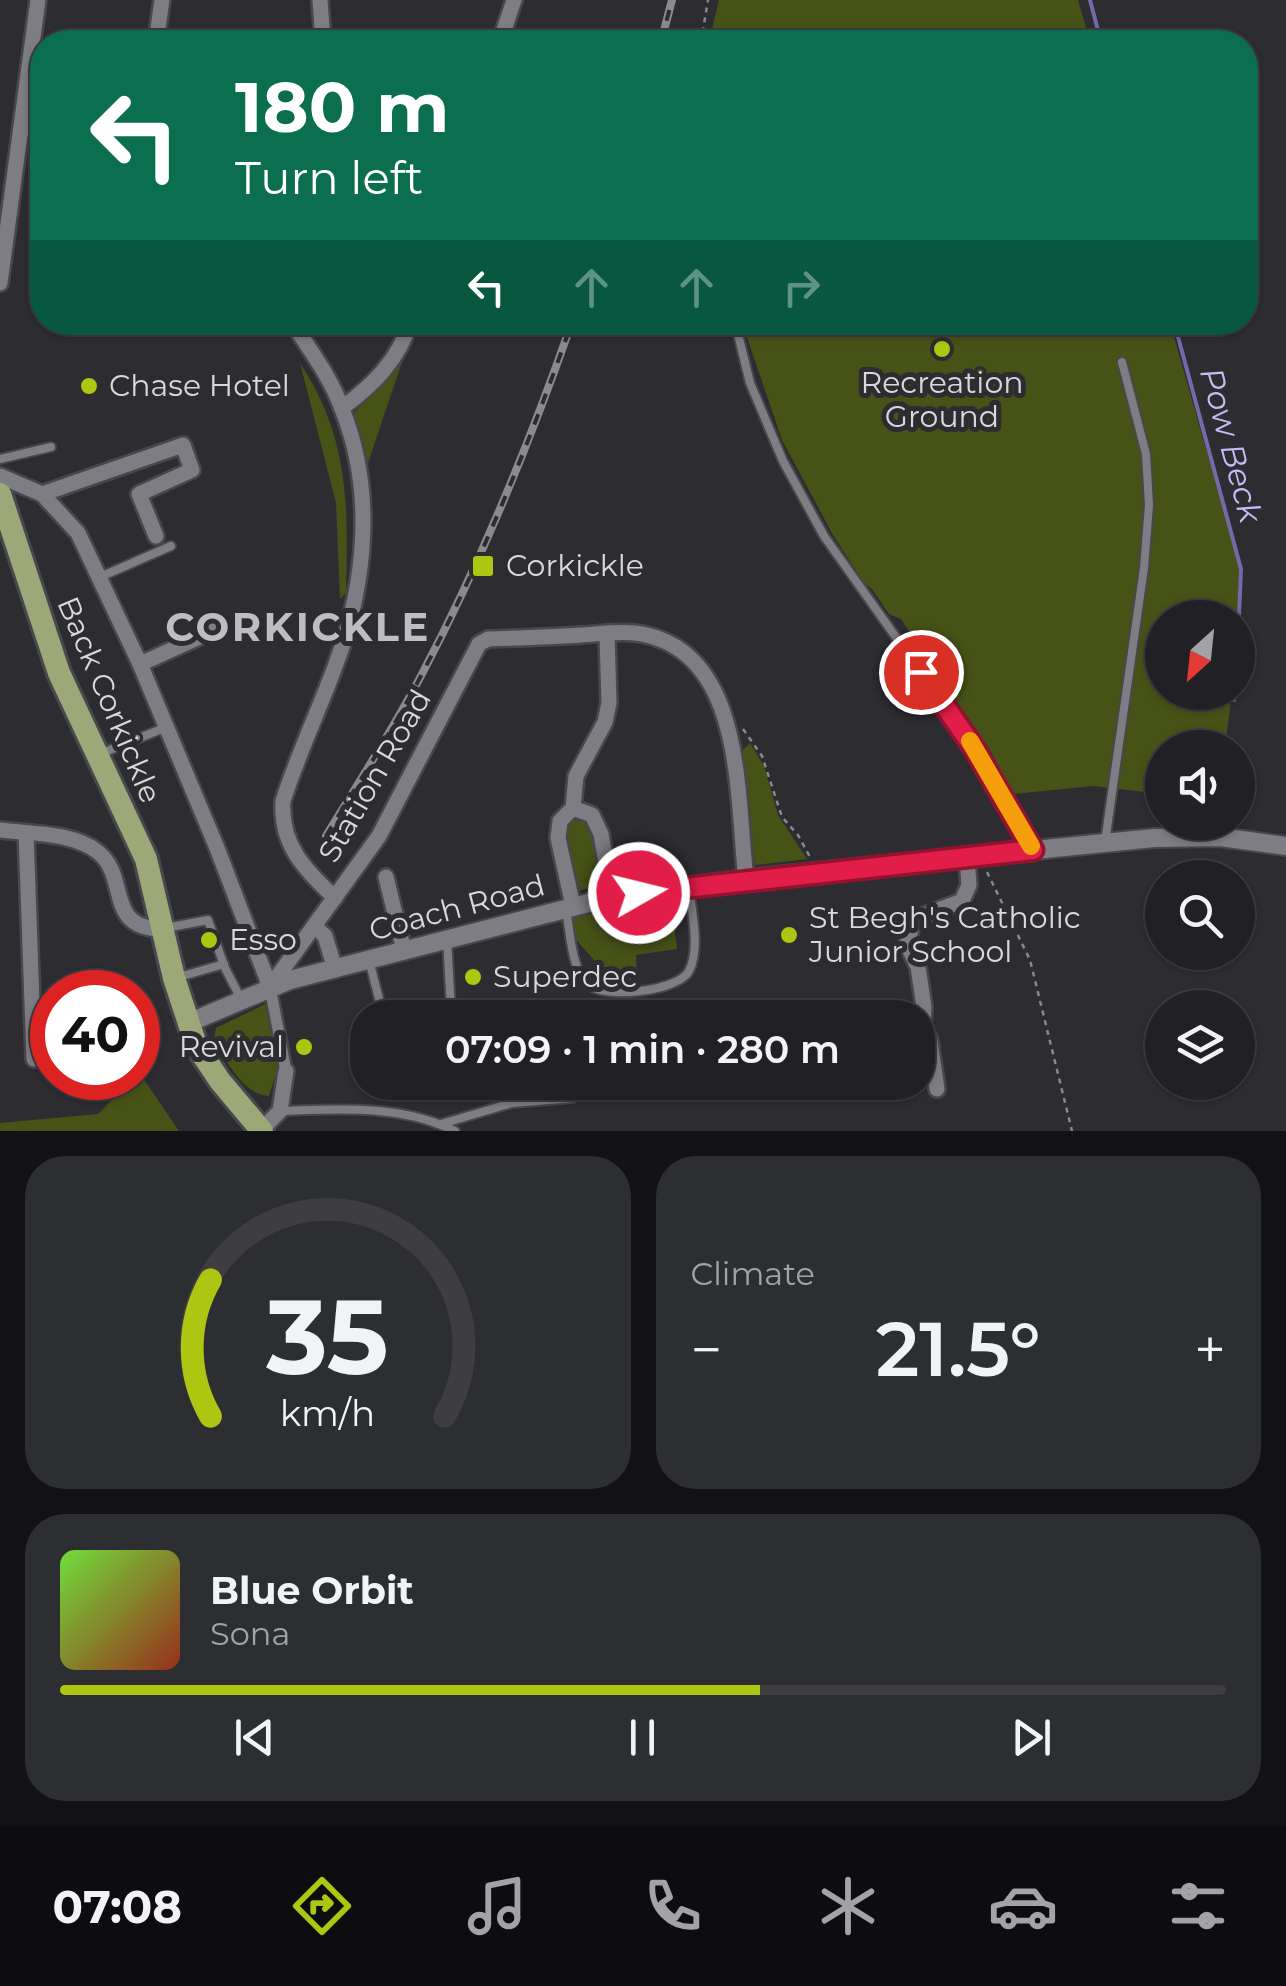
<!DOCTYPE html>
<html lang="en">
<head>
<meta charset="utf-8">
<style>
	body { margin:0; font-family:Montserrat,sans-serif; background:#2d2e32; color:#f1f3f6; height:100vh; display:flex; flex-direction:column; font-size:38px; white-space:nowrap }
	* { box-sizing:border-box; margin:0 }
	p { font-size:32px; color:#a2a3a7 }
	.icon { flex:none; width:55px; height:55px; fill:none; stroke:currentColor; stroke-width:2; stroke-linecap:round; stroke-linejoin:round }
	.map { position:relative; height:1131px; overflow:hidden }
	.details { display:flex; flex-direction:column; gap:25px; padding:25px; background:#121214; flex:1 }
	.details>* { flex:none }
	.guide { position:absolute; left:30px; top:30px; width:1228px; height:305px; border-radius:40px; box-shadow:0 2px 8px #0004,0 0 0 2px #3e3e42; background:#0b6e4f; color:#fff; overflow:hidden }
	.needle { width:65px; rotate:207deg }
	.fabs { position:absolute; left:1145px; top:600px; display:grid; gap:20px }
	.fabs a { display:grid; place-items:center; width:110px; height:110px; border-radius:50%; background:#212125; box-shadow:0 2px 8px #0004,0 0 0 2px #3e3e42; font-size:50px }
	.speed { position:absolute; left:30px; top:970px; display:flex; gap:20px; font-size:50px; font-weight:700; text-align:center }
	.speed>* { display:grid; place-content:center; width:130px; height:130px; border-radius:50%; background:#212125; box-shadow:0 2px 8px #0004,0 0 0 2px #3e3e42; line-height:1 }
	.speed .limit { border:15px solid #d22; background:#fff; color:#111 }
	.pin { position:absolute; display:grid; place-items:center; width:85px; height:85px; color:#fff; margin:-42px; border:5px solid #fff; border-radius:50%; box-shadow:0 2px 10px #0007 }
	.me { position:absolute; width:110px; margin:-55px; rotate:82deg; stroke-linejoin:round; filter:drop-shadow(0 0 8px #0008) }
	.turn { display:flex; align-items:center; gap:35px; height:210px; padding:0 40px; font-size:45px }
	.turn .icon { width:130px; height:130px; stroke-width:2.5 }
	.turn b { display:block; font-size:70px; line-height:85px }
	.lanes { display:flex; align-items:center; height:95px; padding:0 40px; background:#0003; justify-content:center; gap:50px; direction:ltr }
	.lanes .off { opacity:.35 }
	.big { font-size:75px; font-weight:600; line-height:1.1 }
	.details .widget { flex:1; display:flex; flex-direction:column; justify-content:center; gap:15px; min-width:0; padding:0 35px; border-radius:40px; background:#2d2e32 }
	.details .dial { align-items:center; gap:0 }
	.dial svg { height:260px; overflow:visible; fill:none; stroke:#3e3e42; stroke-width:7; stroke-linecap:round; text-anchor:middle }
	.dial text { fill:#f1f3f6; stroke:none }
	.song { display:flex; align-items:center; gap:30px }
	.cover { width:120px; height:120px; border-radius:15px; background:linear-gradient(135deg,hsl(100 70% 55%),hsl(10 70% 35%)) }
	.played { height:10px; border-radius:5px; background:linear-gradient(90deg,#acc611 60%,#3e3e42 60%) }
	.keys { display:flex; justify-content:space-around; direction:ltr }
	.heat { display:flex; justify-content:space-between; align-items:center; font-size:55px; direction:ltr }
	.details .tiles { flex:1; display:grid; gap:25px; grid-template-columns:1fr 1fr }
	.widget:last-child { grid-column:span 2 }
	.trip { position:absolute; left:350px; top:1000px; width:585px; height:100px; border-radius:40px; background:#212125; box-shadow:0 2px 8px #0004,0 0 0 2px #3e3e42; font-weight:600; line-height:100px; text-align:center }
	.menu { display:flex; height:160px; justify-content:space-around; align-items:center; background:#0d0d0f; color:#a2a3a7 }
	.menu .icon { width:70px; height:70px }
	.menu .on { color:#acc611 }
	.menu b { font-size:45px; color:#f1f3f6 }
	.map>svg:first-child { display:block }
	.green { fill:#475217 }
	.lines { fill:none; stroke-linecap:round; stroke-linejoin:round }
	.stream { stroke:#7369ab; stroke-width:4 }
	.service-casing { stroke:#48474c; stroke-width:12 }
	.pedestrian-casing { stroke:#48474c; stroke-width:16 }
	.minor-casing { stroke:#48474c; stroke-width:20 }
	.tertiary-casing { stroke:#48474c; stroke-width:22 }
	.primary-casing { stroke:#48474c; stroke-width:28 }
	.path { stroke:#89898d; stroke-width:2.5; stroke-dasharray:5 5; stroke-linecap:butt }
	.service { stroke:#7d7d83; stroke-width:8 }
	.pedestrian { stroke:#7d7d83; stroke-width:11 }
	.minor { stroke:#7d7d83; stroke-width:15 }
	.tertiary { stroke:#7d7d83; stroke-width:18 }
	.primary { stroke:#9da879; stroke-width:22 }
	.rail-casing { stroke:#8b8a8e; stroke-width:8 }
	.rail { stroke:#2c2c31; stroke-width:4; stroke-dasharray:11; stroke-linecap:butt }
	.route-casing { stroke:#92132f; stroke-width:25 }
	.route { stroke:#e11d48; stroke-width:18 }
	.slow { stroke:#f59e0b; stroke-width:18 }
	.poi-dot { fill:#acc611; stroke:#2c2c31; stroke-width:4 }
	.labels { text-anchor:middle; stroke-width:10; stroke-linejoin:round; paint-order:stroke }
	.poi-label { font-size:30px; fill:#d9d8dc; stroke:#2c2c31; text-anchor:start }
	.street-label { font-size:30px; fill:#d9d8dc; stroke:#2c2c31 }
	.water-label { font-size:32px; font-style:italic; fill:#c3bdf5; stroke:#2c2c31 }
	.district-label { font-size:40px; font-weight:bold; letter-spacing:2.5px; fill:#bebdc4; stroke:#2c2c31 }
</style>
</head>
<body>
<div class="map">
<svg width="1286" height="1131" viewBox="0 0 1286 1131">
	<rect width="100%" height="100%" fill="#2c2c31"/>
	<g class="green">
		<polygon points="719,0 1078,0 1090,42 709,42"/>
		<polygon points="742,323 1170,323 1239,564 1238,639 1238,618 1162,618 1162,692 1232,693 1225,747 1162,748 1162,794 1093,786 1013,794 990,750 917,643 901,619 889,614 872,589 864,583 833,535 782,440"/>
		<polygon points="402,362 367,466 354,413"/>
		<path d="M300 363C350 439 348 506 346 593L340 599 336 503Z"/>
		<polygon points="750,743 764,766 778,815 807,859 755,865 741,752"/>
		<path d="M575 814C598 822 596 864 600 886L577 891C573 870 554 828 575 814Z"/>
		<polygon points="689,895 673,914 677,949 636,955 637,979 614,982 610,967 600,967 559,920"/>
		<path d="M265 1004 278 1068 269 1096C244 1096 227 1060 213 1042L216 1028Z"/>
		<polygon points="139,1072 179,1131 0,1131 0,1123 98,1114 134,1078 138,1078"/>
	</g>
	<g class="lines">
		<g class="stream">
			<polyline points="1090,0 1101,42"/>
			<polyline points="1174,322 1241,569 1238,639"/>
			<polyline points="1234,700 1235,692"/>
		</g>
		<g class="service-casing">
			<g id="service">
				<polyline points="735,322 750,383 783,461 824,536 974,747 1033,850"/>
				<polyline points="0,459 51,447"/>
				<polyline points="100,577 171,546"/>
				<polyline points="100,754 164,728"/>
				<polyline points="1105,842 1144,568 1149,505 1146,454 1122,362"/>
				<path d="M566 909C570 930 571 968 587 984 604 1000 679 991 689 971 701 948 691 910 689 886"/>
				<polyline points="165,928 208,920 225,968 241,999"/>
				<polyline points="447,939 451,1010"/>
				<polyline points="369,960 384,1018"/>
				<polyline points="179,977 224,964"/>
				<path d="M280 1111C338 1109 401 1104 455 1131"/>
				<polyline points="441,1124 512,1103 572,1098"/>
			</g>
		</g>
		<g class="pedestrian-casing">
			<polyline id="pedestrian" points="270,987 286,1071"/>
		</g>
		<g class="minor-casing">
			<g id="minor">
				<polyline points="320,0 323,42"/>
				<polyline points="156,42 162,0"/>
				<polyline points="500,42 514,0"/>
				<polyline points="21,128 42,130"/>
				<polyline points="0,283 38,0"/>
				<path d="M292 322C310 350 331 378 342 409 375 491 366 583 336 664 319 710 298 754 283 801 280 845 305 870 335 898"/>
				<path d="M342 408C373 385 399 360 410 322"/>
				<polyline points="0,476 42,494 78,533 140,664 217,848 270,987"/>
				<polyline points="42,494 183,445 192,470 139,494 156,536"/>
				<polyline points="140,664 215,630"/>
				<polyline points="573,808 592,815 601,834 612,897"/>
				<path d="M0 830C31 834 73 832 98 852 130 878 104 928 162 929"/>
				<polyline points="26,833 34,1059"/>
				<polyline points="386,877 404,951"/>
				<polyline points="573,906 558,838 560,821 573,808 576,776 605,722 609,703 607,634"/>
				<polyline points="314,926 325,936 335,969"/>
				<path d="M270 987 379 836 479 644 488 639C519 638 550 637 581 635 598 634 618 631 635 633 746 647 736 797 746 879"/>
				<polyline points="937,1089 930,1041 923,1025 924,1007 918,967 907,944 914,919 962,901 969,885 967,858"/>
				<polyline points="261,1130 280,1111 286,1071"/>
			</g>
		</g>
		<g class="tertiary-casing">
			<polyline id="tertiary" points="188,1023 290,980 612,897 746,879 1154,838 1220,837 1286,846"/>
		</g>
		<g class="primary-casing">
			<polyline id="primary" points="0,494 59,673 146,859 174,978 196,1045 220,1081 262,1131"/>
		</g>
		<g class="path">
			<polyline points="701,42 708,0"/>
			<polyline points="743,729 762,756 782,817 798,835 810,857"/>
			<polyline points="987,872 1030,960 1072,1131"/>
		</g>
		<use href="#service" class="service"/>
		<use href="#pedestrian" class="pedestrian"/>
		<use href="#minor" class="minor"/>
		<use href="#tertiary" class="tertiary"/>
		<use href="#primary" class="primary"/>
		<g class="rail-casing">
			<g id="rail">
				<polyline points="661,42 672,0"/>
				<path d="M326 836C359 782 394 728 423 672 482 560 530 442 572 322"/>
			</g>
		</g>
		<use href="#rail" class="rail"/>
	</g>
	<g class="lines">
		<g class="route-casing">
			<polyline id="route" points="639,893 1033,850 974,748 921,672"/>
		</g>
		<use href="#route" class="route"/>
		<polyline class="slow" points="970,741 1031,846"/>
	</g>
	<g class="poi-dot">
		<circle cx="942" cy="349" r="10"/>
		<circle cx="89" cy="386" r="10"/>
		<rect x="471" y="554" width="24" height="24" rx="5"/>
		<circle cx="789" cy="935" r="10"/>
		<circle cx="209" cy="940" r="10"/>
		<circle cx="473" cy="977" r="10"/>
		<circle cx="304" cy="1047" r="10"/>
	</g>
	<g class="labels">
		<g class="poi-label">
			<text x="942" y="393" text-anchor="middle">Recreation<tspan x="942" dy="34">Ground</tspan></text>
			<text x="109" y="396">Chase Hotel</text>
			<text x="506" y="576">Corkickle</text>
			<text x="809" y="928">St Begh's Catholic<tspan x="809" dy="34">Junior School</tspan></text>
			<text x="229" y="950">Esso</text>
			<text x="493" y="987">Superdec</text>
			<text x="284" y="1057" text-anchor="end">Revival</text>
		</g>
		<g class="street-label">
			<text transform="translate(109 700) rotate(67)" y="10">Back Corkickle</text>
			<text transform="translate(375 776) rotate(-60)" y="10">Station Road</text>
			<text transform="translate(457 908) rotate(-15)" y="10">Coach Road</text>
		</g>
		<g class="water-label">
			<text transform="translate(1231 445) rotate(75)" y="11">Pow Beck</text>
		</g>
		<g class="district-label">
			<text x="298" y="641">CORKICKLE</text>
		</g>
	</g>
</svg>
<div class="fabs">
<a><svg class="needle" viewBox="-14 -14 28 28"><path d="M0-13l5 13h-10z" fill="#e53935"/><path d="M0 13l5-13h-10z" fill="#a2a3a7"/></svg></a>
<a><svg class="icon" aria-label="sound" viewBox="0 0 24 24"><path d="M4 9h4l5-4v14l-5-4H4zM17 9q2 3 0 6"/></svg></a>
<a><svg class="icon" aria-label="search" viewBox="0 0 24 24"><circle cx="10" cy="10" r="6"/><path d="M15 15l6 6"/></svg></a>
<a><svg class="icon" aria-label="layers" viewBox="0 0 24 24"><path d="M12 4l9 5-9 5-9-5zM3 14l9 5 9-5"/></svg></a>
</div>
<div class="speed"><div class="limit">40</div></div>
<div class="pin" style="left:921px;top:672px;background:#d93025"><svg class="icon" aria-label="arrive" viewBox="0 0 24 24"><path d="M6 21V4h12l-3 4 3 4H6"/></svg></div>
<svg class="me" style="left:639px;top:893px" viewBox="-20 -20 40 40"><circle r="17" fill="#e11d48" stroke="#fff" stroke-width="3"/><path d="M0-11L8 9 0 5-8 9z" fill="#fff"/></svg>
<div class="trip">07:09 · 1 min · 280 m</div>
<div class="guide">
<div class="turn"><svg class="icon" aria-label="left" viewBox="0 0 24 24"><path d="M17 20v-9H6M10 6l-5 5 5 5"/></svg><div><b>180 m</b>Turn left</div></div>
<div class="lanes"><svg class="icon" aria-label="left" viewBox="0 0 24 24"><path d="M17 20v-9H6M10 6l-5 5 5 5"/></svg><svg class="icon off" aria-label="ahead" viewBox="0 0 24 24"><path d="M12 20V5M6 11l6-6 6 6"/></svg><svg class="icon off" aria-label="ahead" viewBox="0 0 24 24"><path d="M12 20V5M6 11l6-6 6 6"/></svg><svg class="icon off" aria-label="right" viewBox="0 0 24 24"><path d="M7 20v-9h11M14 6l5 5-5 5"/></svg></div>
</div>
</div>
<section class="details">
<div class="tiles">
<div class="widget dial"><svg viewBox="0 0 100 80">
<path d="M14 69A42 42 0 1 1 86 69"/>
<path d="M14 69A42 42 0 0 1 14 27" stroke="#acc611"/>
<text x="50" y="56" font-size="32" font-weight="700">35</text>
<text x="50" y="72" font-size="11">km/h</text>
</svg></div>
<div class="widget"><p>Climate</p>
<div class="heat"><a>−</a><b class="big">21.5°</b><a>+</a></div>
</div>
<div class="widget">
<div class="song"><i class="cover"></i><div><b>Blue Orbit</b><p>Sona</p></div></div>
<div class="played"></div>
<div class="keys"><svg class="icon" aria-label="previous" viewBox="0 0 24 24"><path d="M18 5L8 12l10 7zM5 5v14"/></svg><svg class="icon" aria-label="pause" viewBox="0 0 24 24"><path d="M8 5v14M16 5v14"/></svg><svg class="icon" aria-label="next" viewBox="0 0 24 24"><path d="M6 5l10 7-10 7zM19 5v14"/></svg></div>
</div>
</div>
</section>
<nav class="menu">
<b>07:08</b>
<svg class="icon on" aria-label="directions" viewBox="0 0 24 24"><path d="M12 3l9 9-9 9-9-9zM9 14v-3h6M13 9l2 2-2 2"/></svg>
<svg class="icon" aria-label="music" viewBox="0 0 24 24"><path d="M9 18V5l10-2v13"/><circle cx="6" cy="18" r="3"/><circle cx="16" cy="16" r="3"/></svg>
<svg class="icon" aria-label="phone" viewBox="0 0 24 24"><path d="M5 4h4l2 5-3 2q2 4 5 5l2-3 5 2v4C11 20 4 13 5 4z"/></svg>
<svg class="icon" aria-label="climate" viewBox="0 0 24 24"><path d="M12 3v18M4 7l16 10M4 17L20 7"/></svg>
<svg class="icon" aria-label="car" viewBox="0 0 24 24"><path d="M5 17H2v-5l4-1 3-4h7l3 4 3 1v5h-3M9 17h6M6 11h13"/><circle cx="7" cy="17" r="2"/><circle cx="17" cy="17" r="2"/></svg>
<svg class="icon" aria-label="filters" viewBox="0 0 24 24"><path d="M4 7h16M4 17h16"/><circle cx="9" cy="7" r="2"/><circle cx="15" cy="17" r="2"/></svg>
</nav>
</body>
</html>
